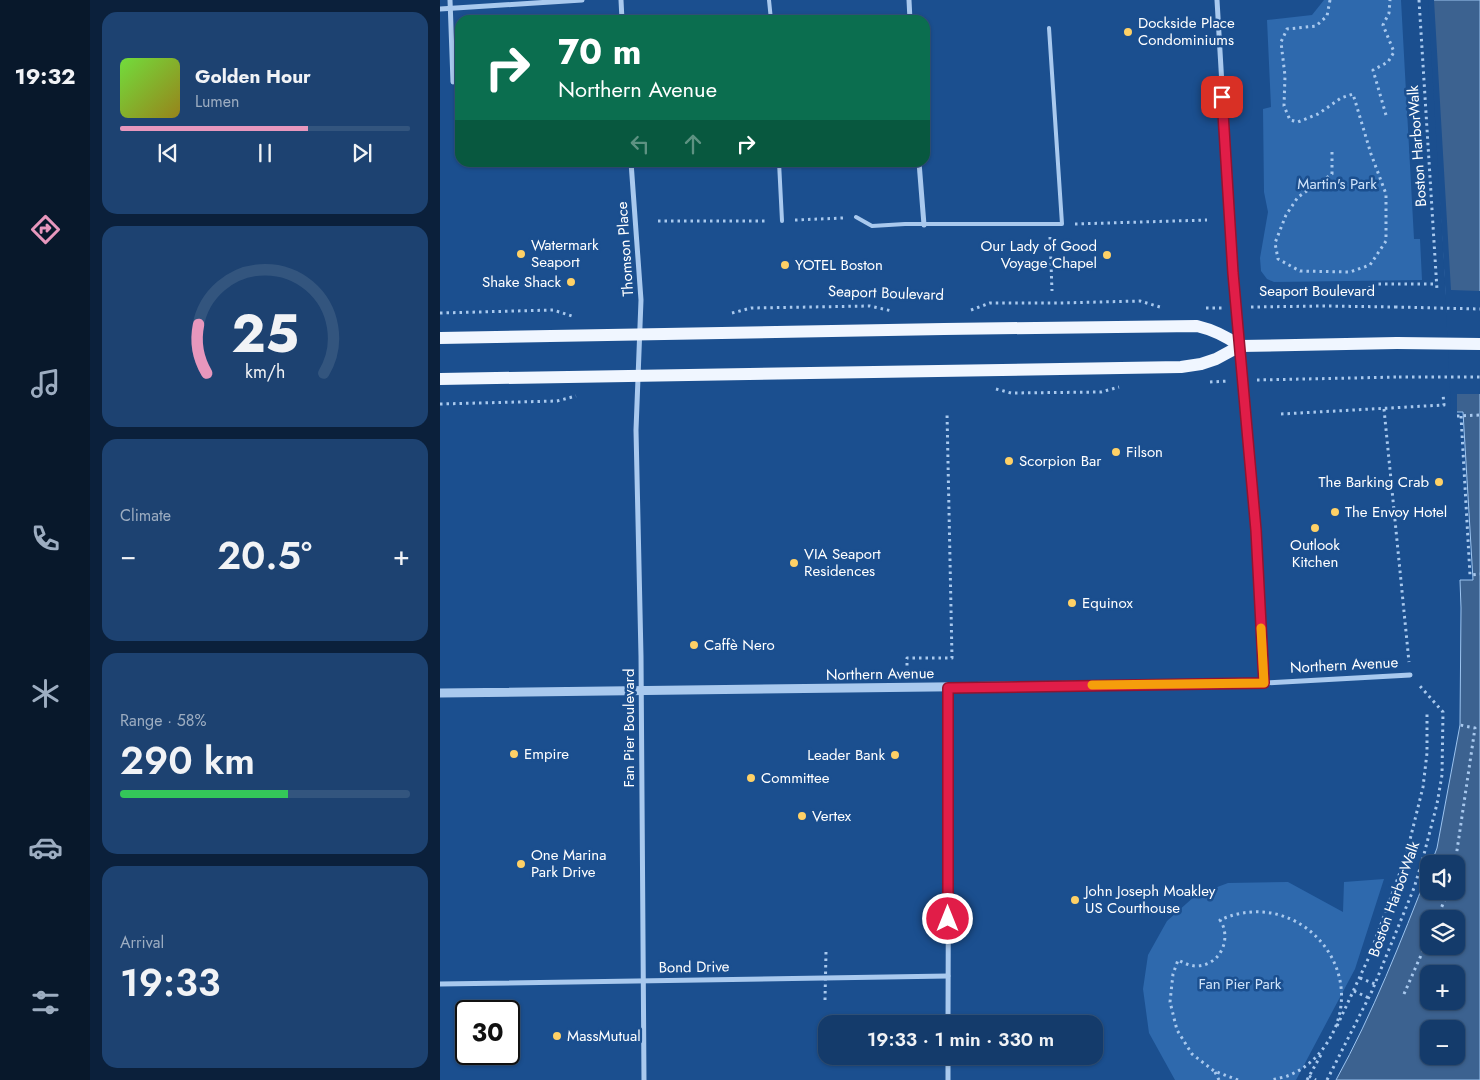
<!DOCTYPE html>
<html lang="en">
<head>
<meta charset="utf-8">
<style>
	body { margin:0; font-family:Jost,sans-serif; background:#1d4271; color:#f1f3f6; height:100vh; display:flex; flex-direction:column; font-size:19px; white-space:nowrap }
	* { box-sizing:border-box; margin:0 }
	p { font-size:16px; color:#9dadc1 }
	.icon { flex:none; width:28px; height:28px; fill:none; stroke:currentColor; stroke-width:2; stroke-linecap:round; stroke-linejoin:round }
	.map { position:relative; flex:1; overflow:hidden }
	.panel { display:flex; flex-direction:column; gap:12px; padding:12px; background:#0b203b; width:350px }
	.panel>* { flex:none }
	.hud { position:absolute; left:15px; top:15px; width:475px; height:152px; border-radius:15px; box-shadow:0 1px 4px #0004,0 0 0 1px #33557e; background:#0b6e4f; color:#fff; overflow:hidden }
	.tools { position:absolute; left:980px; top:855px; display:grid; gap:10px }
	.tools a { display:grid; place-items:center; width:45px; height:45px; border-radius:10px; background:#143b6b; box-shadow:0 1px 4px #0004,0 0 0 1px #33557e; font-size:25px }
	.speed { position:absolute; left:15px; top:1000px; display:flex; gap:10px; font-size:25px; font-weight:700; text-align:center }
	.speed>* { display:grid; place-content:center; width:65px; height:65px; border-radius:50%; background:#143b6b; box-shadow:0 1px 4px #0004,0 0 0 1px #33557e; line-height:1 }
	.speed .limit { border:2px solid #111; border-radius:8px; background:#fff; color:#111 }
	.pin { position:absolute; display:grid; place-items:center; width:42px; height:42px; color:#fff; margin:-21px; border-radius:10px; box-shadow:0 2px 8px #0006 }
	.me { position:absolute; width:55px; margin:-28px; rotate:0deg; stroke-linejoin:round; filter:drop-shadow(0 0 4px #0008) }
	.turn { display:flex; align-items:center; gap:18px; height:105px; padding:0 20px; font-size:22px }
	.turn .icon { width:65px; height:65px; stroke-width:2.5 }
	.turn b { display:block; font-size:35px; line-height:42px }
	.lanes { display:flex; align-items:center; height:48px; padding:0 20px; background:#0003; justify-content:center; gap:25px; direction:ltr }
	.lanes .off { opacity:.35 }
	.big { font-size:38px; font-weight:600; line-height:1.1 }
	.panel .tile { flex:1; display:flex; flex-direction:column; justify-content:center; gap:8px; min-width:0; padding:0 18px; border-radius:15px; background:#1d4271 }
	.panel .dial { align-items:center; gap:0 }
	.dial svg { height:130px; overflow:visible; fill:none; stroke:#33557e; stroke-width:7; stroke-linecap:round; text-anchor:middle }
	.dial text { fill:#f1f3f6; stroke:none }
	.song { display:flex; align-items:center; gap:15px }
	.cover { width:60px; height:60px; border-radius:8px; background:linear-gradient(135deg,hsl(100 70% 55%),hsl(50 70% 35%)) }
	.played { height:5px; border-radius:2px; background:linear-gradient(90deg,#e797bd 65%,#33557e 65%) }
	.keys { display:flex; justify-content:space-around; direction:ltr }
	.heat { display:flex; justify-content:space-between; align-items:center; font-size:28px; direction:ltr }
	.charge { height:8px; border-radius:4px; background:linear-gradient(90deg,#34c759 58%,#33557e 0) }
	.trip { position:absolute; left:378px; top:1015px; width:285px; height:50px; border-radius:15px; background:#143b6b; box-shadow:0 1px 4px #0004,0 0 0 1px #33557e; font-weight:600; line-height:50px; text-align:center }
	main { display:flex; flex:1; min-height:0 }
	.dock { display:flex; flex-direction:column; width:90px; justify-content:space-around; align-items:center; background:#08182b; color:#9dadc1 }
	.dock .icon { width:35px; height:35px }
	.dock .on { color:#e797bd }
	.dock b { font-size:22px; color:#f1f3f6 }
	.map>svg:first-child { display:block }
	.green { fill:#2e69ad }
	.water { fill:#3c6290; stroke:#9cc4f0; fill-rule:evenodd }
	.pier { fill:#1b4f8f }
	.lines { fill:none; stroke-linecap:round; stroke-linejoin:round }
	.path { stroke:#a9c9ee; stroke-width:3; stroke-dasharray:2.5 4; stroke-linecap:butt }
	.service { stroke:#a9c9ee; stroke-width:4 }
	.minor { stroke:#a9c9ee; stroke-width:5 }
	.tertiary { stroke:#a9c9ee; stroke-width:9 }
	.primary { stroke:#f0f6ff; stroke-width:12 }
	.path-bridge { stroke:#a9c9ee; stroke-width:3; stroke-dasharray:2.5 4; stroke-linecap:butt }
	.primary-bridge { stroke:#f0f6ff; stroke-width:12 }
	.route-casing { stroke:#92132f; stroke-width:12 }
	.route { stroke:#e11d48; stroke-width:9 }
	.slow { stroke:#f59e0b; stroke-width:9 }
	.poi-dot { fill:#ffd166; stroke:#1b4f8f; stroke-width:2 }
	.labels { text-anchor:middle; stroke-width:5; stroke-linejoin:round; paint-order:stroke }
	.poi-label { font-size:15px; fill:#fff; stroke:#1b4f8f; text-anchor:start }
	.street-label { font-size:15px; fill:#fff; stroke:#1b4f8f }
	.park-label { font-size:15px; fill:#cfe3fa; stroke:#1b4f8f }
</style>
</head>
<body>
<main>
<nav class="dock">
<b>19:32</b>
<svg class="icon on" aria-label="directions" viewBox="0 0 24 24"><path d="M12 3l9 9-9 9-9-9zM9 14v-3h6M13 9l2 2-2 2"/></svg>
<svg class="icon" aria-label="music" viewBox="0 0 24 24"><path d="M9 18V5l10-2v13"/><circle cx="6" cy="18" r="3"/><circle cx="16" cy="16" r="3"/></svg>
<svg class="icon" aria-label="phone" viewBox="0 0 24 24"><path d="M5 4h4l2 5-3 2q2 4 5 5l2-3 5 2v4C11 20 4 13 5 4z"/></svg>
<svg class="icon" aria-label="climate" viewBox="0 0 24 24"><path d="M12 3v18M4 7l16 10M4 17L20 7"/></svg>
<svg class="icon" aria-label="car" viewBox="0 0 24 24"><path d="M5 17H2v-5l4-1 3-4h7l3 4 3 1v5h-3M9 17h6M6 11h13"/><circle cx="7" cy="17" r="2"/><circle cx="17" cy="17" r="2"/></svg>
<svg class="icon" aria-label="filters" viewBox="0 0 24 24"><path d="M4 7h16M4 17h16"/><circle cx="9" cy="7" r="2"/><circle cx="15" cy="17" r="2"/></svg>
</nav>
<section class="panel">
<div class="tile">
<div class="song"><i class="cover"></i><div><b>Golden Hour</b><p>Lumen</p></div></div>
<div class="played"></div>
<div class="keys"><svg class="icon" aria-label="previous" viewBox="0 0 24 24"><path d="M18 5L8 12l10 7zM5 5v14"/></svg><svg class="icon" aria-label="pause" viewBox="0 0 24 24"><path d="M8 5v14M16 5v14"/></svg><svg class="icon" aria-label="next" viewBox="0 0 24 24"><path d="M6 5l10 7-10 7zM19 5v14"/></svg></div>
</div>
<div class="tile dial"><svg viewBox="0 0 100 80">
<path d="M14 69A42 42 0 1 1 86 69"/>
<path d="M14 69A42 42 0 0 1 9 39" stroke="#e797bd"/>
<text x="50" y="56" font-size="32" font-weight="700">25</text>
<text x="50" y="72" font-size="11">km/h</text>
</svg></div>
<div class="tile"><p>Climate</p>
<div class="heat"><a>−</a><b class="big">20.5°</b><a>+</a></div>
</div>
<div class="tile"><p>Range · 58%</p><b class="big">290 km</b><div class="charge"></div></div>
<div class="tile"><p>Arrival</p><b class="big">19:33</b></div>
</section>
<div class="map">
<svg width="1040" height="1080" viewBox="0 0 1040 1080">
	<rect width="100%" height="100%" fill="#1b4f8f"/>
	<g class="green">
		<polygon points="884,0 961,0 974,239 980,239 982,280 834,282 827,279 821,271 820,258 828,212 824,192 823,109 831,107 827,20 872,15"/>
		<polygon points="944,879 915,969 856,1080 735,1080 709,1033 703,989 708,955 727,921 756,895 788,883 848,882 903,912 904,882"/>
	</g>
	<path class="water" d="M990 0H1040V1080H896C933 1013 961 941 989 870V891H1016V864H991L997 848 1020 725 1021 608 1020 580H1033L1023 412H1013ZM989 919H1016V946H989ZM989 974H1016V1001H989ZM989 1029H1016V1056H989Z"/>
	<polygon class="pier" points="988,0 994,0 1011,290 1040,291 1040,394 1017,394 1017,415 1013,415 1011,412 1005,285"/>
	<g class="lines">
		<g class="path">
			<polyline points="890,0 887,16 876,26 847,29 841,42 845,76 844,106 850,120 858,122 878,114 901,98 913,94 931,154 946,194 946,241 930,265 910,272 860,271 838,259 835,243 846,215 858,197 892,174 892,148"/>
			<polyline points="979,0 997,290"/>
			<polyline points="946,115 933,70 948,62 954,52 943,25 949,13 950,0"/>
			<polyline points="355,220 403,218"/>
			<polyline points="218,221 328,221"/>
			<polyline points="635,224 767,220"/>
			<polyline points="610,237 612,291"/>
			<polyline points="930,295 930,284 997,284"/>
			<polyline points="811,307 884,306 955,307"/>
			<polyline points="766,308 782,308"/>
			<polyline points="531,310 550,303 620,303 700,301 720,307"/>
			<polyline points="0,313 113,310 132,316"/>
			<polyline points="292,313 311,308 430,306 452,311"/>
			<polyline points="817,380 959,377"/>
			<polyline points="770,382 788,381"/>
			<polyline points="556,389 571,393 661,392 679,387"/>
			<polyline points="0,404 117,401 136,396"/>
			<polyline points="944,409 969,662"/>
			<polyline points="841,414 1004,405 1003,394"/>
			<polyline points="1017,416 1040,415"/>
			<polyline points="1021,416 1030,575 1040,574"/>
			<polyline points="467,672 467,658 512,658 507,413"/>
			<polyline points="1015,864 1035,728 1020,725"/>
			<polyline points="997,919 1008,891"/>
			<polyline points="920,978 935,984"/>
			<polyline points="914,991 929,998"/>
			<polyline points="964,994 989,937"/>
			<polyline points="897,1026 929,957 966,856 983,787 987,753 987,712"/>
			<polyline points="775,1072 779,1080"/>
			<polyline points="869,1076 876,1080"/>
			<path d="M798 1080 774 1071 752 1054 737 1030 730 1002 733 974 738 960C744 963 750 966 757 966 781 965 792 938 780 920 860 884 936 974 885 1046 877 1057 867 1067 854 1073 847 1077 839 1078 832 1080"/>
			<polyline points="867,1080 882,1053"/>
			<polyline points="887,1080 932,991 974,888 982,862 997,804 1002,775 1003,712 979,685"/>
		</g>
		<g class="service">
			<polyline points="329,0 331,20"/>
			<polyline points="339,162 342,221"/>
			<polyline points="416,217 432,226 465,224 622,224 609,28"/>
		</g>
		<g class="minor">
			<polyline points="10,0 13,82"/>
			<polyline points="181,0 182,20"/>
			<polyline points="469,0 470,20"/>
			<polyline points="777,0 793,273 800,344"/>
			<polyline points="0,9 142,0"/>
			<polyline points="191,162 201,300 196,430 201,656 204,1080"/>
			<polyline points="479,162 484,225"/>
			<polyline points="824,683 970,675"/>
			<polyline points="0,984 508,976"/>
			<polyline points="508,1024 509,687"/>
			<polyline points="508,1080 508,1056"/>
		</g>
		<polyline class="tertiary" points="0,693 824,683 816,530 800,346"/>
		<g class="primary">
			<path d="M0 338 504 329 757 326C774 330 786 336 800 346"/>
			<polyline points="0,379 741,367 761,364 776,359 800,346 957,343"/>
		</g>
		<g class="path-bridge">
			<polyline points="955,307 1040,309"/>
			<polyline points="959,377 1040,377"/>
			<polyline points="385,1000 386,952"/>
		</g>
		<polyline class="primary-bridge" points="957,343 1040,344"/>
	</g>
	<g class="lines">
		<g class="route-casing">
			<polyline id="route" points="508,919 508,688 824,683 816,530 793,273 782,97"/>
		</g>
		<use href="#route" class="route"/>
		<polyline class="slow" points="652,685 824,683 821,628"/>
	</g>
	<g class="poi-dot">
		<circle cx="688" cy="32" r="5"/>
		<circle cx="81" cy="254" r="5"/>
		<circle cx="667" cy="255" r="5"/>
		<circle cx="345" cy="265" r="5"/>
		<circle cx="131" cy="282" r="5"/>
		<circle cx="676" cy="452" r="5"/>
		<circle cx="569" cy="461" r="5"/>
		<circle cx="999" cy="482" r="5"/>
		<circle cx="895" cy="512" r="5"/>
		<circle cx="875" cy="528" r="5"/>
		<circle cx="354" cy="563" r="5"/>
		<circle cx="632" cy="603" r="5"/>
		<circle cx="254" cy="645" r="5"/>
		<circle cx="74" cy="754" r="5"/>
		<circle cx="455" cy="755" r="5"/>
		<circle cx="311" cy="778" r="5"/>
		<circle cx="362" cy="816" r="5"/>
		<circle cx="81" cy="864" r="5"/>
		<circle cx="635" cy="900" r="5"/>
		<circle cx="117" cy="1036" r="5"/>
	</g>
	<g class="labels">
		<g class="poi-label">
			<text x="698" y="28">Dockside Place<tspan x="698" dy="17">Condominiums</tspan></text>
			<text x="91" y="250">Watermark<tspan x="91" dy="17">Seaport</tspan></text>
			<text x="657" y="251" text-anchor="end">Our Lady of Good<tspan x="657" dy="17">Voyage Chapel</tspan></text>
			<text x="355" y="270">YOTEL Boston</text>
			<text x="121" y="287" text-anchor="end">Shake Shack</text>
			<text x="686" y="457">Filson</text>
			<text x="579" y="466">Scorpion Bar</text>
			<text x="989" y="487" text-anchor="end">The Barking Crab</text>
			<text x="905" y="517">The Envoy Hotel</text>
			<text x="875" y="550" text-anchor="middle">Outlook<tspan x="875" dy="17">Kitchen</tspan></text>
			<text x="364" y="559">VIA Seaport<tspan x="364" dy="17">Residences</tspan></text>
			<text x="642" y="608">Equinox</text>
			<text x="264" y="650">Caffè Nero</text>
			<text x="84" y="759">Empire</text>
			<text x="445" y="760" text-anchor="end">Leader Bank</text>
			<text x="321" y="783">Committee</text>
			<text x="372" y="821">Vertex</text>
			<text x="91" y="860">One Marina<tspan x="91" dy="17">Park Drive</tspan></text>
			<text x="645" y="896">John Joseph Moakley<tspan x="645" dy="17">US Courthouse</tspan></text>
			<text x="127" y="1041">MassMutual</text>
		</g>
		<g class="street-label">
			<text transform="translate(977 146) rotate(-94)" y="5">Boston HarborWalk</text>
			<text transform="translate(185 249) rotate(-94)" y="5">Thomson Place</text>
			<text x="877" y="296">Seaport Boulevard</text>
			<text transform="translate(446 293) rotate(2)" y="5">Seaport Boulevard</text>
			<text transform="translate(904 665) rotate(-3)" y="5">Northern Avenue</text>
			<text transform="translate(440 674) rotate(-1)" y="5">Northern Avenue</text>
			<text transform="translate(189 728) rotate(-90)" y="5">Fan Pier Boulevard</text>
			<text transform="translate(954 899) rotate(-70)" y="5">Boston HarborWalk</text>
			<text transform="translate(254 967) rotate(-1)" y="5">Bond Drive</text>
		</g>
		<g class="park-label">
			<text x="897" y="189">Martin's Park</text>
			<text x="800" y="989">Fan Pier Park</text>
		</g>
	</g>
</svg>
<div class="tools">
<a><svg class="icon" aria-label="sound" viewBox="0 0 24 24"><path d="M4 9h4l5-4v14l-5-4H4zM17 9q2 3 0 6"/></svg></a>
<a><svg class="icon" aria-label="layers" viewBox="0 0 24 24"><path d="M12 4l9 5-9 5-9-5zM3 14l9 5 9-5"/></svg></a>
<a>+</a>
<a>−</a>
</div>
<div class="speed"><div class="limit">30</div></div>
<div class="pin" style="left:782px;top:97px;background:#d93025"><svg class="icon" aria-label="arrive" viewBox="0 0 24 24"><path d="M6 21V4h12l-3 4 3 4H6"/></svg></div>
<svg class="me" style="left:508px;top:919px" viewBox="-20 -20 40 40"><circle r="17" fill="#e11d48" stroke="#fff" stroke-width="3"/><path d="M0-11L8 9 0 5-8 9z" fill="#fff"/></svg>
<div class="trip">19:33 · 1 min · 330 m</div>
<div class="hud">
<div class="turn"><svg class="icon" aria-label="right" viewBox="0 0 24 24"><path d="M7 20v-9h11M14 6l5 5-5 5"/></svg><div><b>70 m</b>Northern Avenue</div></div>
<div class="lanes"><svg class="icon off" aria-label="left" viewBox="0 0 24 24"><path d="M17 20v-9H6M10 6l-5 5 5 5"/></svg><svg class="icon off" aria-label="ahead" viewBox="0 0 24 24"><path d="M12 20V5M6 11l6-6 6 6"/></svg><svg class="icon" aria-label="right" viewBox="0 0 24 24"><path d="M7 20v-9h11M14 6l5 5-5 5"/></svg></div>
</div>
</div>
</main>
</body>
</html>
